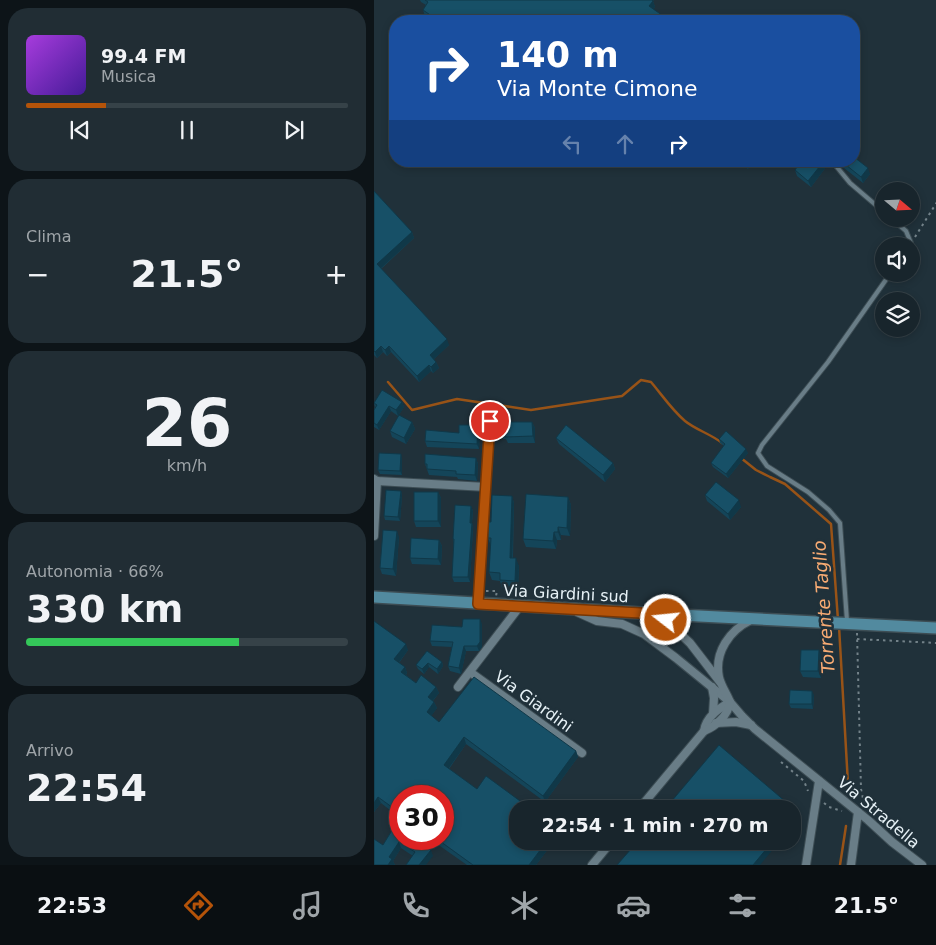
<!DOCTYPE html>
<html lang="it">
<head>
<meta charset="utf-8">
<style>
	body { margin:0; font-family:"DejaVu Sans",sans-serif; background:#212d34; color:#f1f3f6; height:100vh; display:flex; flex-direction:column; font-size:19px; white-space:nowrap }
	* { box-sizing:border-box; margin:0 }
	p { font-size:16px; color:#9fa5a9 }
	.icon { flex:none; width:28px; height:28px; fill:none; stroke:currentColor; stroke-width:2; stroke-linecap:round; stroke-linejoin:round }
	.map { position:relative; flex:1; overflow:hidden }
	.sheet { display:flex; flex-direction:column; gap:8px; padding:8px; background:#0d1418; width:374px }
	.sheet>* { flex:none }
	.top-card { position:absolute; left:15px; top:15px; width:471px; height:152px; border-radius:20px; box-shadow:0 2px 8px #0003,0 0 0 1px #364248; background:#1a4fa0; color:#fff; overflow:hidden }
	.needle { width:32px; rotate:109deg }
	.buttons { position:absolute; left:501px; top:182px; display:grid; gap:10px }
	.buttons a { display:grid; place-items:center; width:45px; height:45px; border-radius:50%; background:#18252c; box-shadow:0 2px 8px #0003,0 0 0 1px #364248; font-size:25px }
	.speed { position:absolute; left:15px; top:785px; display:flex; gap:10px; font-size:25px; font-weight:700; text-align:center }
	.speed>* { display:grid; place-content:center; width:65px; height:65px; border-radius:50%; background:#18252c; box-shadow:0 2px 8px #0003,0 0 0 1px #364248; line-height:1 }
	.speed .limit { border:8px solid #d22; background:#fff; color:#111 }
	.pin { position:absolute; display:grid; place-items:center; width:42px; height:42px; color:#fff; margin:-21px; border:2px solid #fff; border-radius:50%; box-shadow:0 1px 5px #0007 }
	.me { position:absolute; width:55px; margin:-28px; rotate:286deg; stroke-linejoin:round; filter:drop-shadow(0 0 4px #0008) }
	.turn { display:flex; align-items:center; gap:18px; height:105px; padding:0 25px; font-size:22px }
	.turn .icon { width:65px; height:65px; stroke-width:2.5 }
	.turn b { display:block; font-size:35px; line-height:42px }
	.lanes { display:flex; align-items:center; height:48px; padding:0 25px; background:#0003; justify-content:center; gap:25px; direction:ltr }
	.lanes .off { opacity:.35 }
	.big { font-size:38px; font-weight:700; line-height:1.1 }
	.sheet .tile { flex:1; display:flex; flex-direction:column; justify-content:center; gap:8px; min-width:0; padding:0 18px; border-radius:20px; background:#212d34 }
	.sheet .dial { align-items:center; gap:0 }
	.dial b { font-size:65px; line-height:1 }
	.song { display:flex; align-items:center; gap:15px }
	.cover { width:60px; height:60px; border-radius:8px; background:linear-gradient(135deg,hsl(280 70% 55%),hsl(260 70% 35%)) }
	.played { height:5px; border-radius:2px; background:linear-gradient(90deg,#b45309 25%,#364248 25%) }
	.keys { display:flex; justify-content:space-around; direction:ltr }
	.heat { display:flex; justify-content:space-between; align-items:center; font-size:28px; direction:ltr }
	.charge { height:8px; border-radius:4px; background:linear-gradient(90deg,#34c759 66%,#364248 0) }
	.trip { position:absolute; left:135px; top:800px; width:292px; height:50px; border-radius:20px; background:#18252c; box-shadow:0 2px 8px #0003,0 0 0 1px #364248; font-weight:700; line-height:50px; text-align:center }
	.tabs { display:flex; height:80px; justify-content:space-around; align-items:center; background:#0a0f12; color:#9fa5a9 }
	.tabs .icon { width:35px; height:35px }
	.tabs .current { color:#b45309 }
	.tabs b { font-size:22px; color:#f1f3f6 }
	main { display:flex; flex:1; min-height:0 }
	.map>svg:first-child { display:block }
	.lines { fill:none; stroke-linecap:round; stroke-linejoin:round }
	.stream { stroke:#985317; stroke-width:2.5 }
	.service-casing { stroke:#3d4d54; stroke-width:6 }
	.minor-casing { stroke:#3d4d54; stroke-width:10 }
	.secondary-casing { stroke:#3d4d54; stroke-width:14 }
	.path { stroke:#738289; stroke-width:2; stroke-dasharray:2.5 4; stroke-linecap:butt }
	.service { stroke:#697d87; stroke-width:4 }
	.minor { stroke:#697d87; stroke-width:8 }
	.secondary { stroke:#528a9f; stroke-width:11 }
	.wall { fill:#144559 }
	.shaded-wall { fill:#103848 }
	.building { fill:#175067; stroke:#103848 }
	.route-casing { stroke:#753606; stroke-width:12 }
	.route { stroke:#b45309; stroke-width:9 }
	.labels { text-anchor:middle; stroke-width:5; stroke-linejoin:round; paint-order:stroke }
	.street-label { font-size:16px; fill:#e6f1f6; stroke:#20313a }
	.water-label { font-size:18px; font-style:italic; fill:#f8ab73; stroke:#20313a }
</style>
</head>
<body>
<main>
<section class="sheet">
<div class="tile">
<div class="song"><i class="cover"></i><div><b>99.4 FM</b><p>Musica</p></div></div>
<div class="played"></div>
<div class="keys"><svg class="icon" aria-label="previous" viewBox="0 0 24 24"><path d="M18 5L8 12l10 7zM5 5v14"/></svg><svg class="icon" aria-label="pause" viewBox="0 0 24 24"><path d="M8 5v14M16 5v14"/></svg><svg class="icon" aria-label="next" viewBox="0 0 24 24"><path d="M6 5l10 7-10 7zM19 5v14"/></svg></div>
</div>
<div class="tile"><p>Clima</p>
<div class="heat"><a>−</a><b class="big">21.5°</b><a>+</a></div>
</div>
<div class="tile dial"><b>26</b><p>km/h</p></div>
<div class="tile"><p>Autonomia · 66%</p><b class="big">330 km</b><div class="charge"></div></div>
<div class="tile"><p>Arrivo</p><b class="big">22:54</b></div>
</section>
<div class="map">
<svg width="563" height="865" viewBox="0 0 563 865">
	<rect width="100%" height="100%" fill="#20313a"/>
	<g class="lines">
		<g class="stream">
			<path d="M14 382 38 410 83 399 157 410 248 396 267 380 277 382C288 395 298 410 311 421 322 430 337 434 348 443"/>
			<polyline points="367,458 382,470 396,477 411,484 457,524 464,620"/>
			<polyline points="465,626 474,784"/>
			<polyline points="466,865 472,826"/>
		</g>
		<g class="service-casing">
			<g id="service">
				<polyline points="458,161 476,183 510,212"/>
				<polyline points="518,219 532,231 537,243 535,246"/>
				<polyline points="473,621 466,523 455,510 434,492 393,466 384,453 388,445 454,362 516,274"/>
			</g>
		</g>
		<g class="minor-casing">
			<g id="minor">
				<polyline points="0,479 3,481 112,487"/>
				<polyline points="0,536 3,481"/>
				<polyline points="104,604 116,421"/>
				<polyline points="203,612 223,621 248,624 270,634 302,658 356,702 368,716 381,729 494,820 518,842 548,865"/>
				<polyline points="282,642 278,635 281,621 285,614 316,643 346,682"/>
				<polyline points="96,672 208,753"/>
				<polyline points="84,687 146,606"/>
				<polyline points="338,687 340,698 339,714"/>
				<polyline points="342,723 362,722 377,725"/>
				<path d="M330 731C332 717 344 709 356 702"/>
				<path d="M265 809 330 731C342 726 354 716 356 702 353 694 347 686 345 677 340 652 356 630 377 620"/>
				<polyline points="218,865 238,841"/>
				<polyline points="432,865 445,781"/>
				<polyline points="477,865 484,812"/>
			</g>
		</g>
		<g class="secondary-casing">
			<polyline id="secondary" points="0,597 285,614 563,628"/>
		</g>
		<g class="path">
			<polyline points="541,237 563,202"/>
			<polyline points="112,591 123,591 122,596"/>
			<polyline points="483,633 487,789 491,808"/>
			<polyline points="483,639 563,643"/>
			<polyline points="407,762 430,781 434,791"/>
			<polyline points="450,803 455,807 468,811"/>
		</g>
		<use href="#service" class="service"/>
		<use href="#minor" class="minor"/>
		<use href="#secondary" class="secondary"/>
	</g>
	<g class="wall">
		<polygon points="46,0 280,0 279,1 281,7 279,9 292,18 293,21 59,21 51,16 49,10 52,5 47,2"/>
		<polygon points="362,161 379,161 374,169"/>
		<polygon points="418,161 454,161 455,163 437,187 423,176 421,170 424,166"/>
		<polygon points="463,161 480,161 496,174 489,183 465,164"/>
		<polygon points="0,191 38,232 40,238 7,269 75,345 60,359 62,362 65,368 59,373 57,371 45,382 17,352 13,356 9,352 3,358 0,355"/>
		<polygon points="28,402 30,407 24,416 17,411 5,430 0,427 0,410 1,407 0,403"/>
		<polygon points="38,422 41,429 32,444 18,437 16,431"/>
		<polygon points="158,422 161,428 161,443 134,443 132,439 129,439 127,432"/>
		<polygon points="104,425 106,431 105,449 53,447 51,441 85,433"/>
		<polygon points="182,438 239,463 241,469 231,482 185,444"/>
		<polygon points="345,439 374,453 354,478 339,467 337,463 350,446 346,443"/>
		<polygon points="28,458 28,475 6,474 4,470"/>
		<polygon points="102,458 104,464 103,481 84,479 83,477 55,475 51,464"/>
		<polygon points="27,491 28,496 26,521 11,520 10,516"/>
		<polygon points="64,492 67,498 67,527 42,527 40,521"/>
		<polygon points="331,495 367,507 356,520 333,501"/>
		<polygon points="138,496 140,503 139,558 145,566 144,589 128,588 126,581 118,580 115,572 117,546 114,538 117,522"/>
		<polygon points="194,497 197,505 196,536 187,535 187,540 183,540 182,549 152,547 149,539"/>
		<polygon points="97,506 99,511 98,523 99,528 96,582 80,582 78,577 80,543 79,539"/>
		<polygon points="25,537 22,576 8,574 6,568"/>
		<polygon points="65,540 68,546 67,565 38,564 36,558"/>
		<polygon points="0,621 34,650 25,663 31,667 33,673 32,675 42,683 62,687 65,693 59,701 60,702 63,708 57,716 65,722 202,751 204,757 171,802 92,744 75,769 144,841 180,841 162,865 93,865 56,839 69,839 26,796 26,818 7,803 0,812"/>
		<polygon points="108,624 108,647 105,651 92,651 87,674 76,671 74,666 78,647 58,646 56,641 88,627"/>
		<polygon points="53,651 68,662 69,666 64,674 55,667 50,674 44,669 42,665"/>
		<polygon points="447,656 447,678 429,677 426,671"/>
		<polygon points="440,695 439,709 417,708 415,704"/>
		<polygon points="20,827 59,856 39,856 27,848 19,861 21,865 0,865 9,845"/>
	</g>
	<g class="shaded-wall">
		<polygon points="276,0 280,0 279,1 281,7 277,12 275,6"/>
		<polygon points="373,161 379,161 374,169 371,163"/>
		<polygon points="450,161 454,161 455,163 437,187 434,181"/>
		<polygon points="494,168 496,174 489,183 487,177"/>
		<polygon points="38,232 40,238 5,270 3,264"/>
		<polygon points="73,339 75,345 58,361 56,355"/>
		<polygon points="7,346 9,352 3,358 1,352"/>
		<polygon points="15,346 17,352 13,356 11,350"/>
		<polygon points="62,362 65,368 59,373 57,367"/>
		<polygon points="55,365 57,371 45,382 43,376"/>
		<polygon points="28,402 30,407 24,416 22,410"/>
		<polygon points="15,406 17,411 5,430 3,425"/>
		<polygon points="38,422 41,429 32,444 30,438"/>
		<polygon points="158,422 161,428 161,443 159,436"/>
		<polygon points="104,425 106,431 105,449 103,444"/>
		<polygon points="372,449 374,453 354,478 352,474"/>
		<polygon points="27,454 28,458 28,475 26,471"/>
		<polygon points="102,458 104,464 103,481 101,475"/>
		<polygon points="239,463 241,469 231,482 229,475"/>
		<polygon points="27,491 28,496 26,521 24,517"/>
		<polygon points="64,492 67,498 67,527 64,521"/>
		<polygon points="138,496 140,503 138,565 136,558"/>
		<polygon points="194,497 197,505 196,536 193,528"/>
		<polygon points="365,500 367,507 356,520 354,514"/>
		<polygon points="97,506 99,511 98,523 99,528 96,582 94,577"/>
		<polygon points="184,527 187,535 187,540 184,532"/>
		<polygon points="23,531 25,537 22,576 19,569"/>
		<polygon points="180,532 183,540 182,549 179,541"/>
		<polygon points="65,540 68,546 67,565 64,559"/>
		<polygon points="142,558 145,566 144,589 141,581"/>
		<polygon points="106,619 108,624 108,647 105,651 103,646"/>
		<polygon points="32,644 34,650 23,665 20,659"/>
		<polygon points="90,646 92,651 87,674 85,668"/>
		<polygon points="445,650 447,656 447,678 444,671"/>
		<polygon points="68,662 69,666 64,674 63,669"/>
		<polygon points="54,663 55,667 50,674 48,669"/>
		<polygon points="31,667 33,673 29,678 27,672"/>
		<polygon points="62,687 65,693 56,704 54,697"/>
		<polygon points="438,691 440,695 439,709 438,704"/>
		<polygon points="60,702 63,708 55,719 53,712"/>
		<polygon points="90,737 92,744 72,772 70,765"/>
		<polygon points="202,751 204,757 171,802 169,796"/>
		<polygon points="4,797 7,803 0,812 0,803"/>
		<polygon points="412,802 414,809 411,809"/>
		<polygon points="173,841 180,841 162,865 155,865"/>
		<polygon points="399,841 406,841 386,865 379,865"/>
		<polygon points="25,842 27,848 19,861 21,865 14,865 15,857"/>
		<polygon points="57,850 59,856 52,865 45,865"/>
	</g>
	<g class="building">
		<polygon points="51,0 278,0 279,1 275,6 292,18 289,21 65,21 49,10 54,2"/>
		<polygon points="480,157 494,168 487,177 467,161 480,161"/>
		<polygon points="423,161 450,161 434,181 421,170 426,163"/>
		<polygon points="0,191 38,232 3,264 73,339 56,355 62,362 57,367 55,365 43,376 15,346 11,350 7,346 1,352 0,351"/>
		<polygon points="8,390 28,402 22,410 15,406 3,425 0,423 0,410 3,405 0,403"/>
		<polygon points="25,415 38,422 30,438 16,431"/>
		<polygon points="127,422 158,422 159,436 131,437 131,432 127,432"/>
		<polygon points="85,425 104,425 103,444 51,441 52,430 85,433"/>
		<polygon points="192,425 239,463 229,475 182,438"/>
		<polygon points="352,431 372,449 352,474 337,463 351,444 345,439"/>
		<polygon points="5,453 27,454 26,471 4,470"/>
		<polygon points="51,454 102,458 101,475 82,474 82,471 53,469 53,464 51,464"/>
		<polygon points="342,482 365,500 354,514 331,495"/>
		<polygon points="12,490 27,491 24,517 10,516"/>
		<rect x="40" y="492" width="24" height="29"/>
		<polygon points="152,494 194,497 193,528 184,527 184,532 180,532 179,541 149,539"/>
		<polygon points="118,495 138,496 136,558 142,558 141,581 126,580 126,573 115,572 117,538 114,538 114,522 117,522"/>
		<polygon points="81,505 97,506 96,523 98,523 94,577 78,577 80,539 79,539"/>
		<polygon points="9,530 23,531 19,569 6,568"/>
		<polygon points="37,538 65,540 64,559 36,558"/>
		<polygon points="89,619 106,619 106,642 103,646 90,646 85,668 74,666 79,642 56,641 58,625 88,627"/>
		<polygon points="0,621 32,644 20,659 31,667 27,672 42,683 47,675 62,687 54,697 60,702 53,712 65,722 100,677 202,751 169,796 90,737 70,765 103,789 112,776 157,809 144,809 144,841 173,841 155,865 99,865 63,839 69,839 69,796 26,796 26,813 4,797 0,803"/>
		<polygon points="427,650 445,650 444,671 426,671"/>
		<polygon points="53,651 68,662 63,669 54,663 48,669 42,665"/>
		<polygon points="416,690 438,691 438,704 415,704"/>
		<polygon points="345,745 412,802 411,809 291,809"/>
		<polygon points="20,827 26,831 26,839 39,839 57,850 45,865 32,865 41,852 25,842 15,857 18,859 14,865 0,865 0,839 9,845"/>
		<polygon points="264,841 399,841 379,865 243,865"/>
	</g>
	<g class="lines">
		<g class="route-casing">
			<polyline id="route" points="116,421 104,604 285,614 292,620"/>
		</g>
		<use href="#route" class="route"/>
	</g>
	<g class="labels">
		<g class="street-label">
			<text transform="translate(192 593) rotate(3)" y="6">Via Giardini sud</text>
			<text transform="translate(160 701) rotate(36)" y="6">Via Giardini</text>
			<text transform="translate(505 812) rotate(40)" y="6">Via Stradella</text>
		</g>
		<g class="water-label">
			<text transform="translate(450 607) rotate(-94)" y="6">Torrente Taglio</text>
		</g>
	</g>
</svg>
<div class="buttons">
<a><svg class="needle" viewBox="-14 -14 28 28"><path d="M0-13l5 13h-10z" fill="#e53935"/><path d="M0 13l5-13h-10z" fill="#9fa5a9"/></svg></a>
<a><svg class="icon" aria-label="sound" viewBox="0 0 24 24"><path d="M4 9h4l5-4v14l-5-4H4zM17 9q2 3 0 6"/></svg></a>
<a><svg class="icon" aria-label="layers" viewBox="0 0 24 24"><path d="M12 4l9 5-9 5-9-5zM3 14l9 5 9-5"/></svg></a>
</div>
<div class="speed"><div class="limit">30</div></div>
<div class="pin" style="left:116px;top:421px;background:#d93025"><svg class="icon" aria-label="arrive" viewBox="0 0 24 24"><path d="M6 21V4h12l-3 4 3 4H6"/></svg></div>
<svg class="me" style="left:292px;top:620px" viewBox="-20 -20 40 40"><circle r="17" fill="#b45309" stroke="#fff" stroke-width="3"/><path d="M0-11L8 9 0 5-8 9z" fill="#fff"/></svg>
<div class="trip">22:54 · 1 min · 270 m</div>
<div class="top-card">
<div class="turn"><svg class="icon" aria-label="right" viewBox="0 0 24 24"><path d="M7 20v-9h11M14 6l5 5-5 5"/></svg><div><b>140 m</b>Via Monte Cimone</div></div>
<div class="lanes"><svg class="icon off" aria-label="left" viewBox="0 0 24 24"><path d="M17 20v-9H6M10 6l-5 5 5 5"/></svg><svg class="icon off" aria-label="ahead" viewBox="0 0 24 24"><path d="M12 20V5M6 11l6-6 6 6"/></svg><svg class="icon" aria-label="right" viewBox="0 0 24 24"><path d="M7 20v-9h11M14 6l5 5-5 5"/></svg></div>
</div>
</div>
</main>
<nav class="tabs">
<b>22:53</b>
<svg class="icon current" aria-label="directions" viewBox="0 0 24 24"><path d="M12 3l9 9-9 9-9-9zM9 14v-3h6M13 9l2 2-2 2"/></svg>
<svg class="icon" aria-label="music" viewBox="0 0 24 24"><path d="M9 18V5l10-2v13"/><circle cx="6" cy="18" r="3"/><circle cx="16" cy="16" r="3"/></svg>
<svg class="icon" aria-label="phone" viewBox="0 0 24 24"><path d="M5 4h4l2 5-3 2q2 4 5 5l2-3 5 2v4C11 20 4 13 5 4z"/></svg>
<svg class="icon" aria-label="climate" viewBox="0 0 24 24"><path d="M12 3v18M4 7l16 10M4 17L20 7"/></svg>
<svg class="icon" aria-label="car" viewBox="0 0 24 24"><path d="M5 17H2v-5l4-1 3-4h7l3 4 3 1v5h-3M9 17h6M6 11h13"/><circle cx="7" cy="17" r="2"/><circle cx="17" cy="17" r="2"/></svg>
<svg class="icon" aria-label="filters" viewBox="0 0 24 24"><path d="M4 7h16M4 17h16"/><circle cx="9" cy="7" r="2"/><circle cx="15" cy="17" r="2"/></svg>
<b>21.5°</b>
</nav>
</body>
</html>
